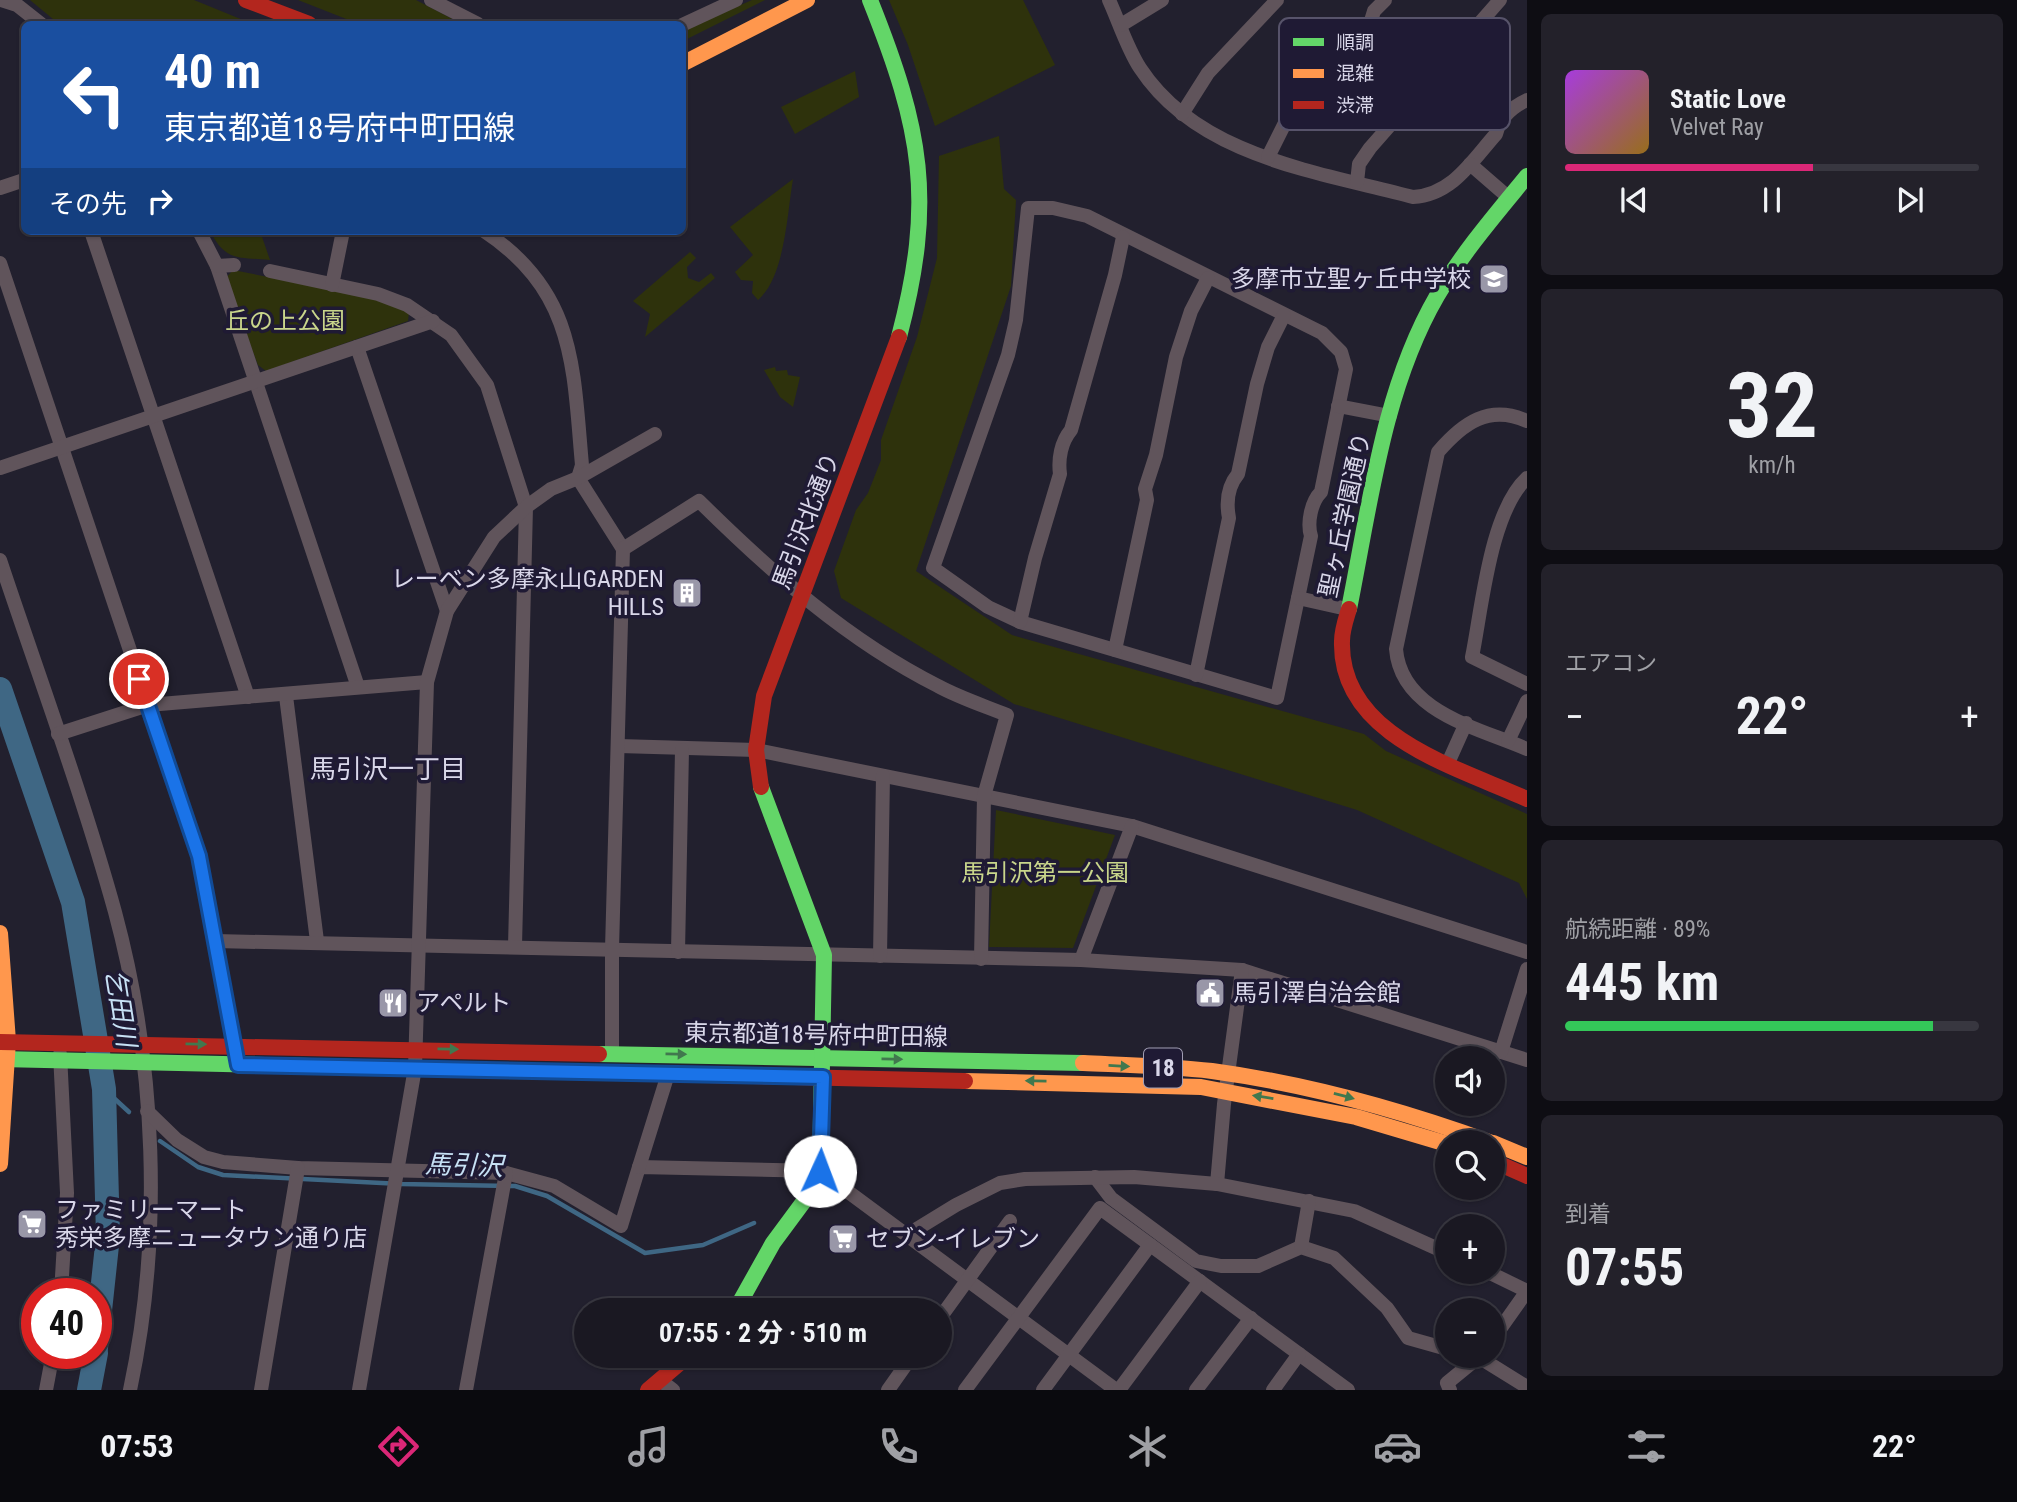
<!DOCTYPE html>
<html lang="ja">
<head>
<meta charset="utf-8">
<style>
	body { margin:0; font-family:"Roboto Condensed","Noto Sans JP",sans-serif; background:#23212a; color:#f1f3f6; height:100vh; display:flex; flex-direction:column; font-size:26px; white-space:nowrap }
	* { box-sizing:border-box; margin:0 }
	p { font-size:23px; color:#9fa0a5 }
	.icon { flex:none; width:38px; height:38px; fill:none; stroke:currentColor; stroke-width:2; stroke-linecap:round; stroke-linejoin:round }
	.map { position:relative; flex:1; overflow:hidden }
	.sheet { display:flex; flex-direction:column; gap:14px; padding:14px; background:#0e0d13; width:490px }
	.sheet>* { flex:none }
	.hud { position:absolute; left:21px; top:21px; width:665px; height:214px; border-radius:10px; box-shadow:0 2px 5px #0004,0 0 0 2px #383740; background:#1a4fa0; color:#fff; overflow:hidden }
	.tools { position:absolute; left:1435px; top:1046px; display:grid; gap:14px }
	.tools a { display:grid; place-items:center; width:70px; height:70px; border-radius:50%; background:#1a1822; box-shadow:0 2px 5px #0004,0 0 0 2px #383740; font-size:35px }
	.speed { position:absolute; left:21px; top:1278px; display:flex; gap:14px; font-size:35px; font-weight:700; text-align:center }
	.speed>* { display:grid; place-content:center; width:91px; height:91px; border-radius:50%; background:#1a1822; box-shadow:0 2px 5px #0004,0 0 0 2px #383740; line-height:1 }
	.speed .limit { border:10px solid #d22; background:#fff; color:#111 }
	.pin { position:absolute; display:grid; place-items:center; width:60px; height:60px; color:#fff; margin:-30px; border:4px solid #fff; border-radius:50%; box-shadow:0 2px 7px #0007 }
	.me { position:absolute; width:77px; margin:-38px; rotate:2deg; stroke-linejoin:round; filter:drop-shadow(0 0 5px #0008) }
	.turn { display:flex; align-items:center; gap:24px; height:147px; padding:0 28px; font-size:32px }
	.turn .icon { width:91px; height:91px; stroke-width:2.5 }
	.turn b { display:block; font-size:49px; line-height:60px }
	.then { display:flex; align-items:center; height:66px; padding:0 28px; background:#0003; gap:14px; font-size:26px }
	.big { font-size:52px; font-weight:700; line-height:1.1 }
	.sheet .widget { flex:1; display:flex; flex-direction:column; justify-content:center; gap:10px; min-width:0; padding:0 24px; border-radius:10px; background:#23212a }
	.sheet .dial { align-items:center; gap:0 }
	.dial b { font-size:91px; line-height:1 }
	.song { display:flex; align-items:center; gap:21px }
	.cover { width:84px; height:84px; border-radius:10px; background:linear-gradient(135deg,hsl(280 70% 55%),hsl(40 70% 35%)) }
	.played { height:7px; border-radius:4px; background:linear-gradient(90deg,#db2777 60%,#383740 60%) }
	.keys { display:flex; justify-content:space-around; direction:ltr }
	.heat { display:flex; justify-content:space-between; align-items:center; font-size:38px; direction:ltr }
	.charge { height:10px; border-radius:5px; background:linear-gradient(90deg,#34c759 89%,#383740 0) }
	.trip { position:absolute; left:574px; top:1298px; width:378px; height:70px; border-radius:35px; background:#1a1822; box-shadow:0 2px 5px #0004,0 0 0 2px #383740; font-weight:700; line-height:70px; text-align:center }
	.dock { display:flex; height:112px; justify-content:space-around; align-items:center; background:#0a0a0e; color:#9fa0a5 }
	.dock .icon { width:49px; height:49px }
	.dock .current { color:#db2777 }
	.dock b { font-size:32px; color:#f1f3f6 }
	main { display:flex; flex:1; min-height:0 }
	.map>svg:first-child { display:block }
	.green { fill:#2e320c }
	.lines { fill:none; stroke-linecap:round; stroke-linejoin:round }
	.stream { stroke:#3f6784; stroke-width:4.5 }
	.river { stroke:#3f6784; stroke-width:24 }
	.street { stroke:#60545b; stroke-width:14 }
	.fast { stroke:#63d668; stroke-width:16 }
	.slow { stroke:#ff974d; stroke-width:16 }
	.jam { stroke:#b3261e; stroke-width:16 }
	.oneway { fill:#41784e }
	.route-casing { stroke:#114b97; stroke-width:18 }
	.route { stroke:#1a73e8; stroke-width:12 }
	.labels { text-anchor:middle; stroke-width:7; stroke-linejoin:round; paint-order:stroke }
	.shield { fill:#1f1a34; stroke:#a19eb3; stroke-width:2 }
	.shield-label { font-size:23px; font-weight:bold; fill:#d9d7e9 }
	.poi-label { font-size:24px; fill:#d9d7e9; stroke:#1f1a34; text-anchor:start }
	.park-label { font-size:24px; fill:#c9d68b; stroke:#1f1a34 }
	.street-label { font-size:24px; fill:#d9d7e9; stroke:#1f1a34 }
	.neighbourhood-label { font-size:26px; fill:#d9d7e9; stroke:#1f1a34 }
	.water-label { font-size:26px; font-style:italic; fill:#c7e1f5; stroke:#1f1a34 }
	.key { fill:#1f1a34; stroke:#57536a; stroke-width:2 }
	.key-label { font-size:19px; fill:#d9d7e9 }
</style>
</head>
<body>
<main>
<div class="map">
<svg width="1527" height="1390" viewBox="0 0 1527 1390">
	<rect width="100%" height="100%" fill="#22202e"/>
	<g class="green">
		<polygon points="30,0 194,0 243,20 241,24 59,24"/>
		<polygon points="298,0 416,0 462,24 359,24"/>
		<polygon points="752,0 765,0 683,41 682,31"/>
		<polygon points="889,0 1023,0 1055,65 935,126 908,45"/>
		<polygon points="855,71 859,97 795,134 781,107"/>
		<polygon points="999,136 1004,189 1016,200 1011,286 916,571 1012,635 1364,734 1386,751 1527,814 1527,899 1519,883 1357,810 1014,704 841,598 834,571 856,510 868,493 881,460 881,440 917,337 937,258 939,156"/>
		<path d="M793 179C787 214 785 277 758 300L752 293 753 281 741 280 735 272 753 255 730 227Z"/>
		<path d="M210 231H260L270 260C238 257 226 262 210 231Z"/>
		<polygon points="690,252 696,258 687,267 688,278 699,282 711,273 715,278 645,337 650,314 633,301"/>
		<polygon points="233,270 380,299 409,312 408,321 266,371 258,365 225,279"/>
		<polygon points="775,367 776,371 787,370 788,375 800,377 793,407 780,397 764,370"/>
		<polygon points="996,810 1115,835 1073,948 989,947"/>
	</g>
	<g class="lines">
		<g class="stream">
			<polyline points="104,1089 129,1112"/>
			<polyline points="160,1141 198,1167 223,1175 401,1184 515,1186 547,1196 645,1253 703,1245 754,1223"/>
		</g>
		<g class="river">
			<polyline points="0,689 73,902 104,1089 108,1236 96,1348"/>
			<polyline points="89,1390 96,1353"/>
		</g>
		<g class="street">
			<polyline points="1,0 17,5 41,24"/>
			<polyline points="431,0 478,24"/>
			<path d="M1109 0C1119 22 1127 48 1140 68 1198 157 1319 172 1413 197 1452 195 1472 161 1496 134 1500 118 1512 107 1527 100"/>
			<polyline points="682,25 736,0"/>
			<polyline points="1121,25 1162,0"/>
			<polyline points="1182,114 1208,73 1277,0"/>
			<polyline points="1268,157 1292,109 1370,24 1374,11 1385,0"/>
			<polyline points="1470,164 1508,197"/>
			<polyline points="1357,182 1359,164 1370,148 1500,0"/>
			<polyline points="0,188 24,180"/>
			<path d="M1028 208H1053L1087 216 1322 333 1341 352 1346 369 1321 492C1311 502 1307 523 1311 536L1277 698 1020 622 988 607 933 568 1008 355 1016 320Z"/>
			<polyline points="91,231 248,697"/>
			<polyline points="199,231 217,266 358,687"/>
			<path d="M484 231C576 292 573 367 582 465L578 478 623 549"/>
			<polyline points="0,263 199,856 236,1053"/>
			<polyline points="217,266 234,265"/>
			<polyline points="270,271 378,294 407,305 451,335 487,385 526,507 515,946"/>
			<polyline points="332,285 343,231"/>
			<polyline points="357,347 447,611"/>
			<polyline points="1338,406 1390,416"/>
			<path d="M1527 421C1489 404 1463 423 1438 452L1396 649C1401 712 1479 728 1527 749"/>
			<polyline points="0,468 433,321"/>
			<path d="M1527 478C1490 512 1482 608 1472 657L1527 684"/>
			<path d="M0 560C39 677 82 793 115 912 156 1064 163 1236 130 1390"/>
			<polyline points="1298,598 1347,609"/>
			<path d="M1020 622 1035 558 1060 474C1058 459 1061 442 1071 430L1115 275 1123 237"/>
			<polyline points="1115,650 1147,500 1145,489 1156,455 1176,357 1191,311 1208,278"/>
			<path d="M1196 675 1229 518C1226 502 1228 486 1238 474L1257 384 1268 347 1284 315"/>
			<polyline points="286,696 317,941"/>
			<polyline points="58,734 148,705 427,682"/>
			<polyline points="1508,741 1527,701"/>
			<polyline points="619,746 756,750 1132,826 1527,952"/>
			<polyline points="1448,763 1466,723"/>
			<polyline points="215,941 1081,960 1242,970 1527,1060"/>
			<polyline points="678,952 682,750"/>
			<polyline points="880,956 883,776"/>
			<polyline points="1081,960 1132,826"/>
			<polyline points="1501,1052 1527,969"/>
			<path d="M612 1053V949L623 549 699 501C772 573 847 640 938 686 960 698 985 706 1007 715L984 796 981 959"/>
			<polyline points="60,1054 67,1193 61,1293"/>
			<polyline points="147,1111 177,1140 204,1157 223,1162 298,1168 506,1173 554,1186 621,1226 639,1167 820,1171 1116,1390"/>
			<polyline points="639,1167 668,1074"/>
			<polyline points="1095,1177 1111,1198 1196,1261 1221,1266 1258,1266 1301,1247 1334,1258 1387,1308 1408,1338 1447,1349"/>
			<polyline points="1217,1184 1224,1104 1242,970"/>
			<polyline points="907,1235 956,1205 1000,1183 1025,1179 1134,1177 1217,1184 1354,1211 1447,1253"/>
			<polyline points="1301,1247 1309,1201"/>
			<polyline points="1488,1272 1527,1291 1493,1339"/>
			<polyline points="940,1318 1010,1221"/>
			<polyline points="1477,1356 1527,1387"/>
			<polyline points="660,1380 673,1390"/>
			<polyline points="46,1390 53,1353"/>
			<polyline points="261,1390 298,1168"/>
			<polyline points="359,1390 415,1068 427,682 447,611 494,537 526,507 551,489 578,478 655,434"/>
			<polyline points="466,1390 506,1173"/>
			<polyline points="888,1390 912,1356"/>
			<polyline points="965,1390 1100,1208 1348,1390"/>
			<polyline points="1043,1390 1150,1245"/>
			<polyline points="1119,1390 1200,1281"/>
			<polyline points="1196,1390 1251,1318"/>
			<polyline points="1273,1390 1299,1354"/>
			<polyline points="1450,1390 1447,1383 1480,1356"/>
		</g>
		<g class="fast">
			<path d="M870 0C922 130 935 200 899 337"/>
			<path d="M1349 609C1370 505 1383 389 1437 296 1463 252 1495 215 1527 176"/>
			<polyline points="599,1054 1083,1063"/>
			<polyline points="0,1059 532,1071"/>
			<polyline points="735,1311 773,1243 810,1193 820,1171 824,955 761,787"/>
		</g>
		<g class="slow">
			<polyline points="682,64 807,0"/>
			<polyline points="0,933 8,1041 0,1164"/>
			<path d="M1083 1063C1126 1065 1169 1066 1212 1071 1308 1084 1401 1110 1492 1143"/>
			<polyline points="965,1081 1201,1087 1356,1117 1447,1144"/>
			<polyline points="1493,1143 1527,1157"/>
		</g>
		<g class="jam">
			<polyline points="246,0 309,24"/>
			<path d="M1349 609C1346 619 1342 630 1342 641 1339 736 1457 767 1527 799"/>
			<polyline points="761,787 756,750 764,696 899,337"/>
			<polyline points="0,1042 599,1054"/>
			<polyline points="532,1071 965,1081"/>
			<polyline points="1493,1161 1527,1176"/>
			<polyline points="648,1390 688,1356"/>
		</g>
	</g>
	<defs><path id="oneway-solid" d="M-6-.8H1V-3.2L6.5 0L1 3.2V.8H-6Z" transform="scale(1.75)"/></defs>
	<g class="oneway">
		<use href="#oneway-solid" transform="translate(196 1044) rotate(1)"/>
		<use href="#oneway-solid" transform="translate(448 1049) rotate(1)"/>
		<use href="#oneway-solid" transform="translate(676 1054) rotate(1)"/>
		<use href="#oneway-solid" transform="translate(892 1059) rotate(1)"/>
		<use href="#oneway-solid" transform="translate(1119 1066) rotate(3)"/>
		<use href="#oneway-solid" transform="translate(1036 1081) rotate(-179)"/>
		<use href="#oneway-solid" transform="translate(1344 1096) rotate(15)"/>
		<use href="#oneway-solid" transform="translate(1263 1097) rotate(-171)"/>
	</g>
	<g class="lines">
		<g class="route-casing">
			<polyline id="route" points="139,679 199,856 238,1065 823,1077 820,1171"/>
		</g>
		<use href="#route" class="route"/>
	</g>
	<defs>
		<g id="school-square" transform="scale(1.575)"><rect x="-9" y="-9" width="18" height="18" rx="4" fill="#9997a8" stroke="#1f1a34"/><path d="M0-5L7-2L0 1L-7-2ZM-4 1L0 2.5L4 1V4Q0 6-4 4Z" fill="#fff"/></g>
		<g id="building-square" transform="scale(1.575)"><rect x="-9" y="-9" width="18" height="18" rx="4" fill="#9997a8" stroke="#1f1a34"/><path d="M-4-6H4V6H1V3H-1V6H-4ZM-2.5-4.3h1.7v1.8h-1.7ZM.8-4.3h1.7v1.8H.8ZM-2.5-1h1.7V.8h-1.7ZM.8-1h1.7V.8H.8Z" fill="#fff"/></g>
		<g id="civic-square" transform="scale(1.575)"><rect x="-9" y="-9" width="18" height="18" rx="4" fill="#9997a8" stroke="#1f1a34"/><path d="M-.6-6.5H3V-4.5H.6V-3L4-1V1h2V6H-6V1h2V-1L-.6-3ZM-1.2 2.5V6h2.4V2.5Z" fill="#fff"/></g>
		<g id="restaurant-square" transform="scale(1.575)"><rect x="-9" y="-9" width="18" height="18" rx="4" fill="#9997a8" stroke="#1f1a34"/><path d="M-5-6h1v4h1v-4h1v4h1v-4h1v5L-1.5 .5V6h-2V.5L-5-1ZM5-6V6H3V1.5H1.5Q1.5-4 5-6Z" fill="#fff"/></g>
		<g id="supermarket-square" transform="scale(1.575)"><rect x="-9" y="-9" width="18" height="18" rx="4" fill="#9997a8" stroke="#1f1a34"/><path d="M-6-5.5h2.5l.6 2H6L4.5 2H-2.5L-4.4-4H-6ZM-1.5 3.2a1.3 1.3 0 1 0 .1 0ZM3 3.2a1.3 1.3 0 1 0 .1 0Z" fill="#fff"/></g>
	</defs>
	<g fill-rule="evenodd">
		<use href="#school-square" x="1494" y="279"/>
		<use href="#building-square" x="687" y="593"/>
		<use href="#civic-square" x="1210" y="993"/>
		<use href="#restaurant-square" x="393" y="1003"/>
		<use href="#supermarket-square" x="32" y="1224"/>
		<use href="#supermarket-square" x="843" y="1239"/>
	</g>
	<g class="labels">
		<rect class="shield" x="1144" y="1048.5" width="38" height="39" rx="5"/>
		<g class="shield-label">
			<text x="1163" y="1076">18</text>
		</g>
		<g class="poi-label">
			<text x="1471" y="287" text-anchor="end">多摩市立聖ヶ丘中学校</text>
			<text x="664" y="587" text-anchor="end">レーベン多摩永山GARDEN<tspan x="664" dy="28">HILLS</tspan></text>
			<text x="1233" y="1001">馬引澤自治会館</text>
			<text x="416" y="1011">アペルト</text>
			<text x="55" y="1218">ファミリーマート<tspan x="55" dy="28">秀栄多摩ニュータウン通り店</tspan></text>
			<text x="866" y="1247">セブン-イレブン</text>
		</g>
		<g class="park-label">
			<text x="285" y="329">丘の上公園</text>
			<text x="1045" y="881">馬引沢第一公園</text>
		</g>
		<g class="street-label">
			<text transform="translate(1345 515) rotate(-78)" y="8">聖ヶ丘学園通り</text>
			<text transform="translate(806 521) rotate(-69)" y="8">馬引沢北通り</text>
			<text transform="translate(816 1035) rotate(1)" y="8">東京都道18号府中町田線</text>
		</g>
		<g class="neighbourhood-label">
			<text x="388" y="778">馬引沢一丁目</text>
		</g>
		<g class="water-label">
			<text transform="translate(121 1008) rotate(81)" y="9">乞田川</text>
			<text transform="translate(464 1165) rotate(2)" y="9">馬引沢</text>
		</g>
	</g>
	<rect x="1279" y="18" width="231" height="112" rx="10" class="key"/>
	<rect x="1293" y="38" width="31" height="8" fill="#63d668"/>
	<rect x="1293" y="69" width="31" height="9" fill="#ff974d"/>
	<rect x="1293" y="101" width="31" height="8" fill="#b3261e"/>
	<g class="key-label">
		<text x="1336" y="49">順調</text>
		<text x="1336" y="80">混雑</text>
		<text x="1336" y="112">渋滞</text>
	</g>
</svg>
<div class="tools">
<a><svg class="icon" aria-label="sound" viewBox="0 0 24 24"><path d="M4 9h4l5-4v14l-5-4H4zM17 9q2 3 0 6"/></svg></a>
<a><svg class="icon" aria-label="search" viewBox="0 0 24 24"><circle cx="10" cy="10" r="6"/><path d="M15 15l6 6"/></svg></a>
<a>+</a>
<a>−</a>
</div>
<div class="speed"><div class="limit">40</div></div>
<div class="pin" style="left:139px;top:679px;background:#d93025"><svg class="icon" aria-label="arrive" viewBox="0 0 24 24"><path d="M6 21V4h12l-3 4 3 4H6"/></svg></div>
<svg class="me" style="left:820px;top:1171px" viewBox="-20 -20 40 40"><circle r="19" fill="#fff"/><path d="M0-13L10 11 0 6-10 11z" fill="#1a73e8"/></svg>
<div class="trip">07:55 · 2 分 · 510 m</div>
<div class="hud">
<div class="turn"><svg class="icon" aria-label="left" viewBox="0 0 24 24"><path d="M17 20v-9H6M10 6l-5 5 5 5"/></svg><div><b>40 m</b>東京都道18号府中町田線</div></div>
<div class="then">その先<svg class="icon" aria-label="right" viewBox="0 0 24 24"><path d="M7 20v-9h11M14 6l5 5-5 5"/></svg></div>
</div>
</div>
<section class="sheet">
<div class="widget">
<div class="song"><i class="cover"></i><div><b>Static Love</b><p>Velvet Ray</p></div></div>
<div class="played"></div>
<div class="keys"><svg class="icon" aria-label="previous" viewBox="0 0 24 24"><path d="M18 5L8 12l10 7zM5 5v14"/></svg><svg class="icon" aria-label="pause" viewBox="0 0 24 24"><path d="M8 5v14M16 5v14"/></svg><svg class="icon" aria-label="next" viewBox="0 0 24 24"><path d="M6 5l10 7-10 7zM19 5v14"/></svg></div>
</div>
<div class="widget dial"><b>32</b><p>km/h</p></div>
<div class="widget"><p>エアコン</p>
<div class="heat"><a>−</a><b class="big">22°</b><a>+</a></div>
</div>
<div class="widget"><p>航続距離 · 89%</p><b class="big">445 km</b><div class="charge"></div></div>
<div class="widget"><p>到着</p><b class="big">07:55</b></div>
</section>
</main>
<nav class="dock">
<b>07:53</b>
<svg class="icon current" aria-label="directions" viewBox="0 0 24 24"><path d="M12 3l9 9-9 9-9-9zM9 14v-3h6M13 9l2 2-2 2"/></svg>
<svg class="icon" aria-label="music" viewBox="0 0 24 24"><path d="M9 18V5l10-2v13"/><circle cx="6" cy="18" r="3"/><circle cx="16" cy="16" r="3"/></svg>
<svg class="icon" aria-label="phone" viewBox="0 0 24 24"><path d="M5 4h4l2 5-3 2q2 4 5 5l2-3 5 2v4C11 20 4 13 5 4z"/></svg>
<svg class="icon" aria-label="climate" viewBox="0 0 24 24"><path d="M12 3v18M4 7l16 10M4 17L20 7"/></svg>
<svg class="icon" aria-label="car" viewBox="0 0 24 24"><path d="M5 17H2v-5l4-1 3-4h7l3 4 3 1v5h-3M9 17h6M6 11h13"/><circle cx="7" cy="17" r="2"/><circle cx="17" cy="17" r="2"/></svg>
<svg class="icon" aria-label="filters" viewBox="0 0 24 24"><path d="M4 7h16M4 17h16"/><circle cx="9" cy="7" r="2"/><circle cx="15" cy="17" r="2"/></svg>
<b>22°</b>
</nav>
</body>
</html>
